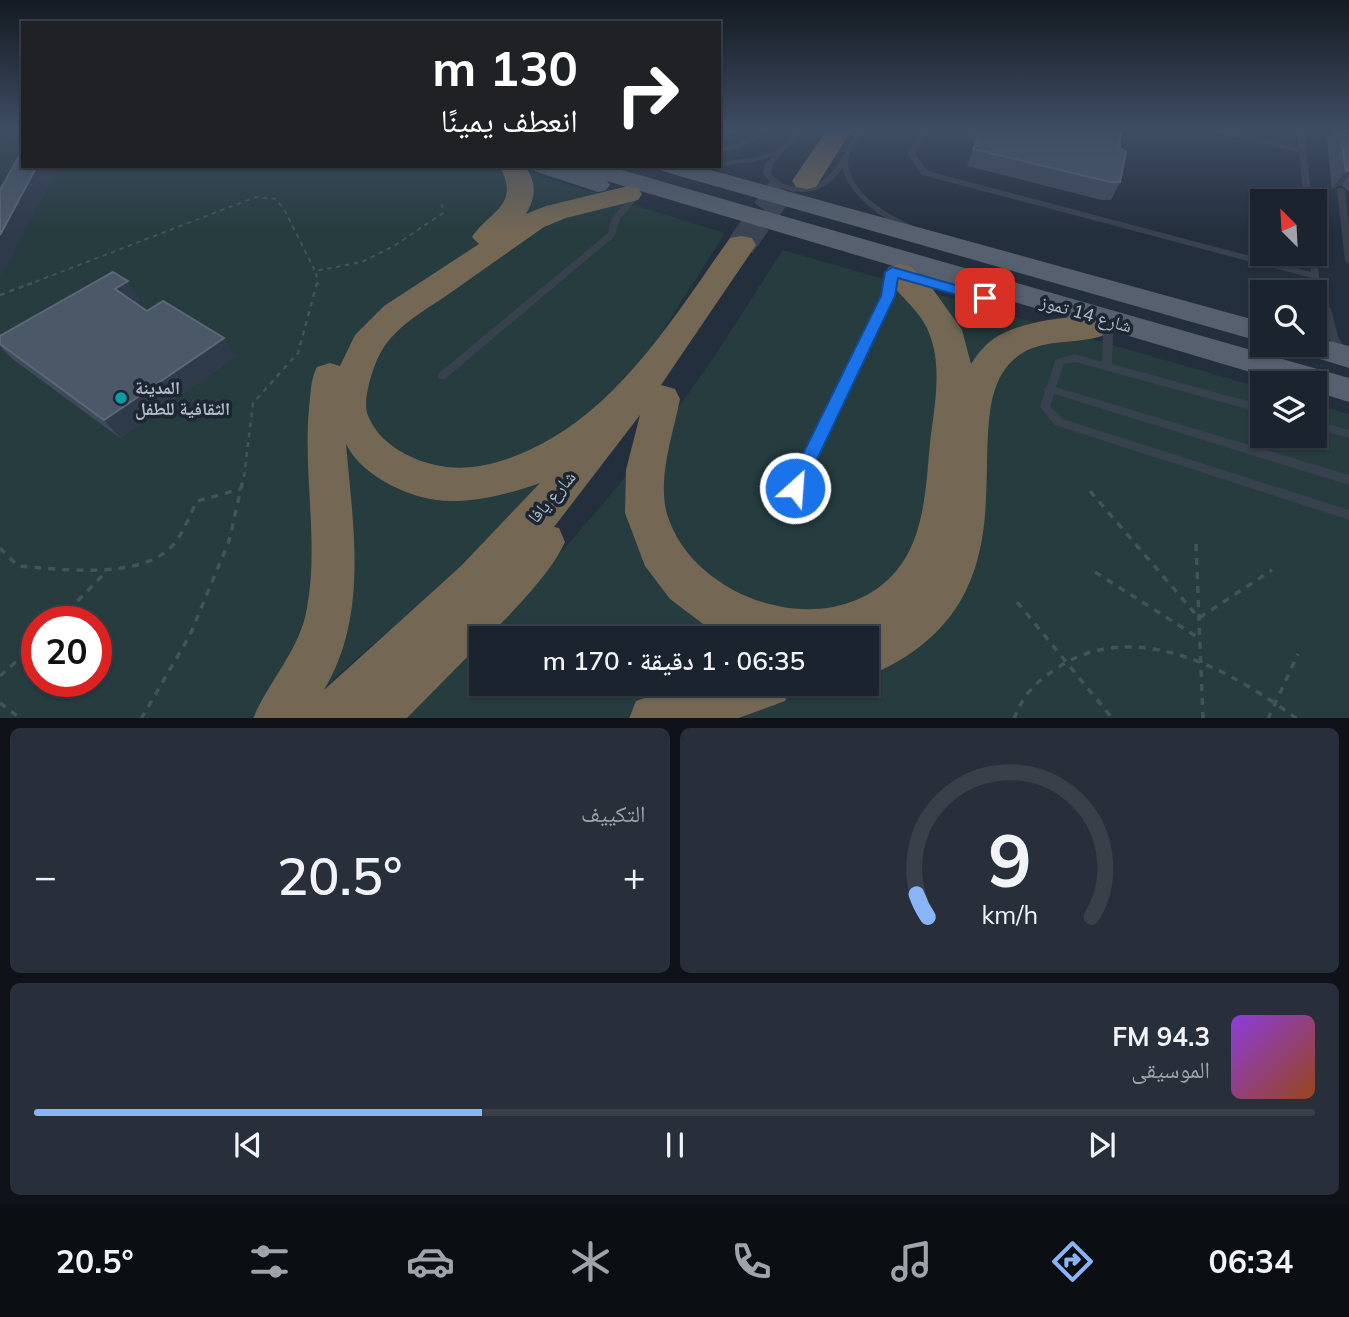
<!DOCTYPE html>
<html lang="ar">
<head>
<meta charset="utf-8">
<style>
	body { margin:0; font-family:Mulish,"Noto Naskh Arabic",sans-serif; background:#282f3a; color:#f1f3f6; direction:rtl; height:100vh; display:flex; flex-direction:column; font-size:26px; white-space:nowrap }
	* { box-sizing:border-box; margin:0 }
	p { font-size:23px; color:#a0a4aa }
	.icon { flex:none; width:38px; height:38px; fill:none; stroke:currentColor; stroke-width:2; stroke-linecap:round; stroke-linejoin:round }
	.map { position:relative; height:718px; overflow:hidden; direction:ltr }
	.side { display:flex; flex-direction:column; gap:10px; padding:10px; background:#0f1319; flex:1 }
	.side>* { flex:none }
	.banner { position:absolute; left:21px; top:21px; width:700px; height:147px; border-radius:0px; box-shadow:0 2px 5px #0004,0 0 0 2px #39404a; direction:rtl; background:#202124; color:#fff; overflow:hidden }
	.needle { width:46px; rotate:336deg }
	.fabs { position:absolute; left:1250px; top:189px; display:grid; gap:14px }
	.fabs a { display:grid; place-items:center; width:77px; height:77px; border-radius:0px; background:#1b232e; box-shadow:0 2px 5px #0004,0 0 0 2px #39404a; font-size:35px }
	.speed { position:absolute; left:21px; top:606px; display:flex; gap:14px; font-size:35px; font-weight:700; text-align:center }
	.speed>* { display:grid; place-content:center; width:91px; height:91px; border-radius:50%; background:#1b232e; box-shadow:0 2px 5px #0004,0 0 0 2px #39404a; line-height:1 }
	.speed .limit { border:10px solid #d22; background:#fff; color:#111 }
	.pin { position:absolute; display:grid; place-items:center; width:60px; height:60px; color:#fff; margin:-30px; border-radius:14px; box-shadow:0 4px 10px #0006 }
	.me { position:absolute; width:77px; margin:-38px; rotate:26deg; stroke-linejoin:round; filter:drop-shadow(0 0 5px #0008) }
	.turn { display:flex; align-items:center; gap:24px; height:147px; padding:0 28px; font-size:32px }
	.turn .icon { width:91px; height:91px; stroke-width:2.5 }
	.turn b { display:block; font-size:49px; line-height:60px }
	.big { font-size:52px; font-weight:600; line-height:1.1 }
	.side .widget { flex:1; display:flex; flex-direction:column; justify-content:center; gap:10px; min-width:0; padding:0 24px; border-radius:10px; background:#282f3a }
	.side .dial { align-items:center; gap:0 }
	.dial svg { height:182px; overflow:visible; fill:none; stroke:#39404a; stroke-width:7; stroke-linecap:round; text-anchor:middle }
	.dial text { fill:#f1f3f6; stroke:none }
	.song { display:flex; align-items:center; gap:21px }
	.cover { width:84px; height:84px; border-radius:10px; background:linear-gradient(135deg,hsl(270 70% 55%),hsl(20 70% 35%)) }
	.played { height:7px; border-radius:4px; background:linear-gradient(90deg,#8ab4f8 35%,#39404a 35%) }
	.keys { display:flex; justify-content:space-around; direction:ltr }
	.heat { display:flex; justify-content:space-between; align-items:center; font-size:38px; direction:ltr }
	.side .tiles { flex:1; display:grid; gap:10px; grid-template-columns:1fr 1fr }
	.widget:last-child { grid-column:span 2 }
	.trip { position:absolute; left:469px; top:626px; width:410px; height:70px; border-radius:0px; background:#1b232e; box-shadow:0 2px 5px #0004,0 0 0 2px #39404a; font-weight:600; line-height:70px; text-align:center; direction:rtl }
	.tabs { display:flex; height:112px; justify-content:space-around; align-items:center; background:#0b0e12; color:#a0a4aa }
	.tabs .icon { width:49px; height:49px }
	.tabs .selected { color:#8ab4f8 }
	.tabs b { font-size:32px; color:#f1f3f6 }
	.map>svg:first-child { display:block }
	.green { fill:#263c3f; fill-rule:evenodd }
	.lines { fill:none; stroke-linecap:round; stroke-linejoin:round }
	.highway-tunnel { stroke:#3a4453; stroke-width:28; stroke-dasharray:28 14; stroke-linecap:butt }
	.path-far2 { stroke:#3f5557; stroke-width:2; stroke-dasharray:4.5 4.5; stroke-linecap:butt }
	.path-far1 { stroke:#3f5557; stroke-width:2.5; stroke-dasharray:5 5; stroke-linecap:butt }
	.path { stroke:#3f5557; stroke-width:3.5; stroke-dasharray:7 7; stroke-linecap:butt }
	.lane { fill:#38414e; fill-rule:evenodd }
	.primary { fill:#56606e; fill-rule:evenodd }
	.highway { fill:#746855; fill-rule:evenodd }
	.wall { fill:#3f4b5c }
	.shaded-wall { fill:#2f3b4b }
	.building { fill:#4b5868; stroke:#5c6777; stroke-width:2 }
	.route { fill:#1a73e8; stroke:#114b97; stroke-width:2 }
	.culture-dot { fill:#0f9aa8; stroke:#1d2633; stroke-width:2.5 }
	.labels { text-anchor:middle; stroke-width:7; stroke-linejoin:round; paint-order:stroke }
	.street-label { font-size:18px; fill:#b4bcc9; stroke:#1d2633 }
	.poi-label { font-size:18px; font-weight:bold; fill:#b4bcc9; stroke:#1d2633; text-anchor:start }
</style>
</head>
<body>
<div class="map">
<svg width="1349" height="719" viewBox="0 0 1349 719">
	<rect width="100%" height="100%" fill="#242f3e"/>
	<g class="green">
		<path d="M0 131H23V166H508L725 233 623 393 463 570 372 645 290 718H0ZM37 621H96V681H37Z"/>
		<path d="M783 250 1262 388V436H1314V404L1349 414V718L394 719C497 624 595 523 677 409 715 358 748 303 783 250ZM481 639H866V684H481Z"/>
	</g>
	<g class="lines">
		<polyline class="highway-tunnel" points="741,245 790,177"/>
		<g class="path-far2">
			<polyline points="316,273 318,285"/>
			<polyline points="27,285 256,197 276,199 284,209 315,271 362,262 394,246 443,213 442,204"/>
		</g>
		<g class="path-far1">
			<polyline points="0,295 32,283"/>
			<polyline points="244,477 253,403 298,353 317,283"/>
		</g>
		<g class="path">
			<polyline points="1090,491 1199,618 1272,570"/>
			<polyline points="1196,544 1203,719"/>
			<path d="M0 548 18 566C61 569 143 581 174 544 184 532 190 514 197 501L241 489"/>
			<polyline points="1095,572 1199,638"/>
			<polyline points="1017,602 1113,719"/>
			<polyline points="58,621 107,571"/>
			<polyline points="0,676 37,643"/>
			<polyline points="0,703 21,719"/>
			<polyline points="141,719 190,635 229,541 244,475"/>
			<path d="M1014 719C1024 692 1038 680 1062 665 1139 618 1234 672 1297 719"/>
			<polyline points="1268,719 1298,654"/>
		</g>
		<g class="lane">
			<polygon points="727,131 744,131 719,137 719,133"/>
			<polygon points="762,131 771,131 740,148 719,152 719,148 735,144"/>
			<path d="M795 131H802L773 164 771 174C779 183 788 187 800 187 832 187 843 155 855 131H862C858 140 848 152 848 161 848 192 888 215 912 225V229C904 229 898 225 891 221 869 209 850 192 842 168 837 176 830 184 821 188 802 196 776 192 763 174L765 164 773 156 753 162 719 166V162L752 158 778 150Z"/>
			<polygon points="919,131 926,131 915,154 928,171 1311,272 1309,254 1316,252 1322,298 1331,309 1338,337 1347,351 1342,354 1339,353 1328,337 1322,310 1314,300 1312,278 922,175 907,154"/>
			<polygon points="1211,131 1225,131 1298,148 1297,131 1304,131 1312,201 1304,201 1299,152"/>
			<polygon points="1338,188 1341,188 1345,190 1349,225 1349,264 1345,261 1337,190"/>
			<polygon points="633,194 639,194 640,196 620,219 615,236 445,379 439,379 437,376 439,373 608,233 612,218"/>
			<polygon points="892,269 896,272 892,296 799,491 795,493 791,491 789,488 884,296 888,272"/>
			<polygon points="1108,331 1113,334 1112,364 1262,405 1262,413 1075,362 1064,364 1056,387 1349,475 1349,485 1054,394 1050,406 1063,419 1349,510 1349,520 1055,425 1040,407 1045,391 1044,389 1047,386 1055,361 1057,359 1075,354 1102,362 1103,334"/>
			<polygon points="1314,420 1349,430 1349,438 1314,428"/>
		</g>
		<g class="primary">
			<polygon points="531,166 573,169 571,166 608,166 1349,378 1349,402 1314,391 1314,383 1287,383 607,181 610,185 606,190 598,192 534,171"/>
			<polygon points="659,166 696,166 1262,322 1262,342 662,171"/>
			<polygon points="1314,337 1349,346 1349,368 1297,352 1293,345 1314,345"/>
		</g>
		<g class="highway">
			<polygon points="826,131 851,131 816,187 806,189 796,187 792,181"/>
			<path d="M499 166H525C537 183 536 197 526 214L546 206 628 186 638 188 642 194 638 200 566 218 544 227C514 248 483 270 453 291 429 308 396 325 381 352 373 366 363 398 367 413 378 445 415 463 447 467 483 471 522 456 552 438 628 394 680 308 730 238L741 236 752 238 756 245 661 385 675 389 680 399C673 435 657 478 667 514 694 603 834 646 897 570 925 536 926 485 930 443 934 408 943 367 929 333 920 309 897 295 884 274L889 267 900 264 911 267 932 288 962 330 971 364C979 352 986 343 998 336 1021 322 1077 312 1102 320L1107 328 1102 336C1077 344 1047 339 1024 352 936 403 1063 596 866 677V639H738L703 624 670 599 645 566 625 513 626 470 640 415 554 527 559 528 565 542C550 575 512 612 486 639H481V643L406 719H253C269 680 300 650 307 608 319 542 303 475 309 408 311 394 310 380 317 367L330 363 340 366 355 335 384 306 479 244 472 237C489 211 522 205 499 166ZM346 444C363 478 414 501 451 501 481 501 512 493 540 483L461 566 324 690C369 615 353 527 346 444Z"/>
			<polygon points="685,684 792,684 785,701 736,719 629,719 636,701"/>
		</g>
	</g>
	<g class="wall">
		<polygon points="964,131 1122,131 1120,140 1120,182 1111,200 1102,200 967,166 975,144"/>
		<polygon points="1333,131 1349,131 1349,192 1341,185 1332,189 1327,141"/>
		<polygon points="141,300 136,303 147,311 236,356 120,438 11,358 0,346 0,336"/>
	</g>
	<g class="shaded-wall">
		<polygon points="37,166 59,166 5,271 0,275 0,235"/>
		<polygon points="1349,170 1349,175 1341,185 1332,189 1346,171"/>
		<polygon points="128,281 141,300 128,307 115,289"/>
		<polygon points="224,338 236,356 120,438 104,420"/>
	</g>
	<g class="building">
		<polygon points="981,131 1122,131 1120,140 1120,148 1126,152 1120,182 1110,182 973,149"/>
		<polygon points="1340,131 1349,131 1349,170 1346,171"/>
		<polygon points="23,149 23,166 37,166 0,235 0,190"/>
		<polygon points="113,272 128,281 115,289 147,311 163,301 224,338 104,420 0,344 0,336"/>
	</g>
	<linearGradient id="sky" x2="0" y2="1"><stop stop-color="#141a22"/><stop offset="0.56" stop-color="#3f4d63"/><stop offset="1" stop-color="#3f4d63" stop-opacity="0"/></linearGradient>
	<rect width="1349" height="232" fill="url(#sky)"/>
	<polygon class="route" points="892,267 990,295 992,298 985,303 898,278 895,296 801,493 795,495 788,493 786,488 881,296 885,272"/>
	<circle class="culture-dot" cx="121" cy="398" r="7"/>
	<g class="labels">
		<g class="street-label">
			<text transform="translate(1086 314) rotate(16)" y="6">شارع 14 تموز</text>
			<text transform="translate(552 497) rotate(-49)" y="6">شارع يافا</text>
		</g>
		<g class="poi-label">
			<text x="135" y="394">المدينة<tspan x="135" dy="21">الثقافية للطفل</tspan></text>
		</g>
	</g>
</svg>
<div class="fabs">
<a><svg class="needle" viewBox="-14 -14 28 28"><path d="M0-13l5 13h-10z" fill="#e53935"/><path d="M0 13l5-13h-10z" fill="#a0a4aa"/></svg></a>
<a><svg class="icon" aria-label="search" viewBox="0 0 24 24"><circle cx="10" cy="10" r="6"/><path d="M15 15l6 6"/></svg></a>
<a><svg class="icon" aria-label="layers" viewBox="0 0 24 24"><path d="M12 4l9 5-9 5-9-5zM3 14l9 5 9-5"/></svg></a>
</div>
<div class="speed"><div class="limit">20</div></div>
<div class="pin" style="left:985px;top:298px;background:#d93025"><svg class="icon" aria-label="arrive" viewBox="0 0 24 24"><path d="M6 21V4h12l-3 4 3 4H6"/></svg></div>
<svg class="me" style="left:795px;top:488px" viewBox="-20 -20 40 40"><circle r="17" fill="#1a73e8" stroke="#fff" stroke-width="3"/><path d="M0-11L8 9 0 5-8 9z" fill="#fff"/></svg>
<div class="trip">06:35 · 1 دقيقة · 170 m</div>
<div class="banner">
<div class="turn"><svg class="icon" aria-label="right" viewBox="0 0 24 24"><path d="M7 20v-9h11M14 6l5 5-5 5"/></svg><div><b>130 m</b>انعطف يمينًا</div></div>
</div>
</div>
<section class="side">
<div class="tiles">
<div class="widget dial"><svg viewBox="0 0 100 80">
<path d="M14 69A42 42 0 1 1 86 69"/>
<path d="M14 69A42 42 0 0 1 9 59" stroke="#8ab4f8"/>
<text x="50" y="56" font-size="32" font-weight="700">9</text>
<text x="50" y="72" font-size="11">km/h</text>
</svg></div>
<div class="widget"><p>التكييف</p>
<div class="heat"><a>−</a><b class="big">20.5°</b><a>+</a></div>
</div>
<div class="widget">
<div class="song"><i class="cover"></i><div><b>94.3 FM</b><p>الموسيقى</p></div></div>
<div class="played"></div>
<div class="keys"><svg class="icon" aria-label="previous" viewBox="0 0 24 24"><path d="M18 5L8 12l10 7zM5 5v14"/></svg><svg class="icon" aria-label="pause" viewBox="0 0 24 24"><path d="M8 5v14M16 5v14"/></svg><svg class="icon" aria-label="next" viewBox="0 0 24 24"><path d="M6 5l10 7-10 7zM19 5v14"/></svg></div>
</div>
</div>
</section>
<nav class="tabs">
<b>06:34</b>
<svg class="icon selected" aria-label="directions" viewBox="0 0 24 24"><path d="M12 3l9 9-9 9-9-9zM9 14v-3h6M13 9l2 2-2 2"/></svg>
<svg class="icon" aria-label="music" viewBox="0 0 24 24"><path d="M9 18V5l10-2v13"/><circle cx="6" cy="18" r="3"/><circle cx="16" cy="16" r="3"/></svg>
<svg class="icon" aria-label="phone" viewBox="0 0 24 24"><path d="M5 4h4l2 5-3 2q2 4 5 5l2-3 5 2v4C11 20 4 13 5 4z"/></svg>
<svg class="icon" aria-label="climate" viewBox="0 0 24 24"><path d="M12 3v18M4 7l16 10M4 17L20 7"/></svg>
<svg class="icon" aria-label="car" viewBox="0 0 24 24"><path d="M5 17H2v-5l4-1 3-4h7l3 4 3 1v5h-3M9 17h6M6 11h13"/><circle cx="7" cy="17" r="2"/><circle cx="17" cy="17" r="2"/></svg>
<svg class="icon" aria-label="filters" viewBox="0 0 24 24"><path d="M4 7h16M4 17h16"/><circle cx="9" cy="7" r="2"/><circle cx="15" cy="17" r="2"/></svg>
<b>20.5°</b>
</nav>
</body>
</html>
